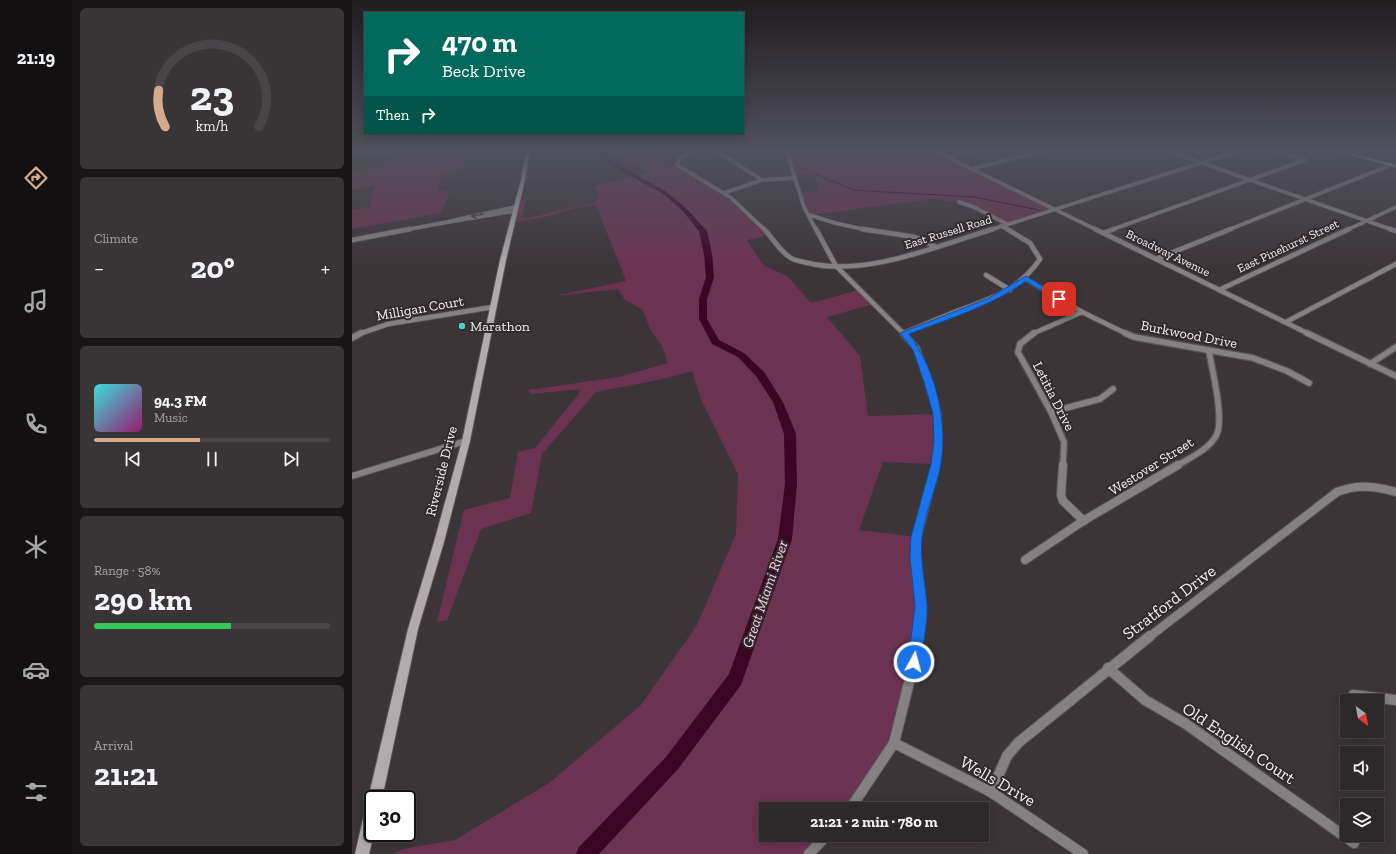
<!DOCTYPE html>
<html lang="en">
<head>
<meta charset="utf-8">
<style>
	body { margin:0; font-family:"Zilla Slab",serif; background:#393436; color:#f1f3f6; height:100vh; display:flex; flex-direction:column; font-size:15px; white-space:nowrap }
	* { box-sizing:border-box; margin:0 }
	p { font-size:13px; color:#a7a6a8 }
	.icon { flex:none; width:22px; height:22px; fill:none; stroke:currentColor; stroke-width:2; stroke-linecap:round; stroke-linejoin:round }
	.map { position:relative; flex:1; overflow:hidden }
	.details { display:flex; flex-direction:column; gap:8px; padding:8px; background:#191617; width:280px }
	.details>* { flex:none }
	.banner { position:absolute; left:12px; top:12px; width:380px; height:122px; border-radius:0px; box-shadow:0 2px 10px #0003,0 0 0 1px #484447; background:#00695c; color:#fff; overflow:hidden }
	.needle { width:26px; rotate:148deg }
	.controls { position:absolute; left:988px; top:694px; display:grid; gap:8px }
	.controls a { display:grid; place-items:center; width:44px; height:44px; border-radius:0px; background:#2d282a; box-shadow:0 2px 10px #0003,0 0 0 1px #484447; font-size:20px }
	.speed { position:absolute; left:12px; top:790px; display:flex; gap:8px; font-size:20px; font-weight:700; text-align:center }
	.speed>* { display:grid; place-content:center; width:52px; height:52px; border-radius:50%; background:#2d282a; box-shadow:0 2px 10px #0003,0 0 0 1px #484447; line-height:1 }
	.speed .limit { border:2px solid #111; border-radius:6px; background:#fff; color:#111 }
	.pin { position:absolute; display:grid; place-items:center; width:34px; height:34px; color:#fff; margin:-17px; border-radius:8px; box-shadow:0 2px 6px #0006 }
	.me { position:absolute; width:44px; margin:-22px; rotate:7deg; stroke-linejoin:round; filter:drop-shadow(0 0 3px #0008) }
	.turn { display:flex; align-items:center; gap:14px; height:84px; padding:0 12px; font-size:18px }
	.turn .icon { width:52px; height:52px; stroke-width:2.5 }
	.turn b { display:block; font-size:28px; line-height:34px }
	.then { display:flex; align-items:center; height:38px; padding:0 12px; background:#0003; gap:8px; font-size:15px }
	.big { font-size:30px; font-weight:700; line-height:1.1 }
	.details .tile { flex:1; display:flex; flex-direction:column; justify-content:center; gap:6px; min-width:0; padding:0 14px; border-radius:6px; background:#393436 }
	.details .dial { align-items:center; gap:0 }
	.dial svg { height:104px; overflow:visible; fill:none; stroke:#484447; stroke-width:7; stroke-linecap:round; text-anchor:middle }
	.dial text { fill:#f1f3f6; stroke:none }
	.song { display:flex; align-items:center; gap:12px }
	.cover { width:48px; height:48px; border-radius:6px; background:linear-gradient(135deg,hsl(180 70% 55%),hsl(320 70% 35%)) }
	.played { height:4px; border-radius:2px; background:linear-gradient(90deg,#d6ab8b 45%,#484447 45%) }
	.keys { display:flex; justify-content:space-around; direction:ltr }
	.heat { display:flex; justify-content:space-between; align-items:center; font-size:22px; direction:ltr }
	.charge { height:6px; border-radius:3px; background:linear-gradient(90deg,#34c759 58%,#484447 0) }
	.trip { position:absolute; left:407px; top:802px; width:230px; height:40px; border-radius:0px; background:#2d282a; box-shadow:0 2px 10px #0003,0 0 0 1px #484447; font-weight:700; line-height:40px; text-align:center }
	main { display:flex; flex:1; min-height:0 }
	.tab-bar { display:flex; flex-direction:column; width:72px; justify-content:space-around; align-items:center; background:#121011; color:#a7a6a8 }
	.tab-bar .icon { width:28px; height:28px }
	.tab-bar .selected { color:#d6ab8b }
	.tab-bar b { font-size:18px; color:#f1f3f6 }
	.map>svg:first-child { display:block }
	.green { fill:#6b3351 }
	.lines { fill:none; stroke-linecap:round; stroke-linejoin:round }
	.stream { stroke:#3b0526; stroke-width:1 }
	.river { fill:#3b0526; fill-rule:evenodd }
	.minor-far4-casing { stroke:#5a5356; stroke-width:4.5 }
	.minor-far3-casing { stroke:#5a5356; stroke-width:6 }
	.minor-far2-casing { stroke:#5a5356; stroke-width:8 }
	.minor-far1-casing { stroke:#5a5356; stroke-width:10 }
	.minor-casing { stroke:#5a5356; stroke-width:12 }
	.tertiary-casing { stroke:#5a5356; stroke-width:2 }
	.secondary-casing { stroke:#5a5356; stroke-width:2 }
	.primary-casing { stroke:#5a5356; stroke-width:2 }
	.minor-far4 { stroke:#858183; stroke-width:3.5 }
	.minor-far3 { stroke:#858183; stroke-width:4.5 }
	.minor-far2 { stroke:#858183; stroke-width:5.5 }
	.minor-far1 { stroke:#858183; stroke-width:8 }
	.minor { stroke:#858183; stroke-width:10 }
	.tertiary { fill:#858183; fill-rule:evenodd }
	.secondary { fill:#b1abad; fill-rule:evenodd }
	.primary { fill:#d3cbce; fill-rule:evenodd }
	.oneway { stroke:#474043 }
	.route { fill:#1a73e8; stroke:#114b97 }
	.poi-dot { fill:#51ccd1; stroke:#322b2e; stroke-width:1.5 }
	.labels { text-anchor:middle; stroke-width:4; stroke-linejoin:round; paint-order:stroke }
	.far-street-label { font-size:12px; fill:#f5f0f2; stroke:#322b2e }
	.street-label { font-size:14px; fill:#f5f0f2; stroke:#322b2e }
	.poi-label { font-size:14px; fill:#f5f0f2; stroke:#322b2e; text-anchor:start }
	.water-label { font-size:15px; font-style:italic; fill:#f5cfe0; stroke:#322b2e }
	.near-street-label { font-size:17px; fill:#f5f0f2; stroke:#322b2e }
</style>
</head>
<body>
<main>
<nav class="tab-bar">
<b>21:19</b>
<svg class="icon selected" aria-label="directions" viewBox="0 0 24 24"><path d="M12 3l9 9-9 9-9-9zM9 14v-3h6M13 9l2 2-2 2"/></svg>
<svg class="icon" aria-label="music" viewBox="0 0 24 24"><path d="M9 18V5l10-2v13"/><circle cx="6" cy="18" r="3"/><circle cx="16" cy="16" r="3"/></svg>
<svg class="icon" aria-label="phone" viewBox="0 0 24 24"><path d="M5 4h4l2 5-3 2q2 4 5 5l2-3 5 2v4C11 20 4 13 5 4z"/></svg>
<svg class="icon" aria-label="climate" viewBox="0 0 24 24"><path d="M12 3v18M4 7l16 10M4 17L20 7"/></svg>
<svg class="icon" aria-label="car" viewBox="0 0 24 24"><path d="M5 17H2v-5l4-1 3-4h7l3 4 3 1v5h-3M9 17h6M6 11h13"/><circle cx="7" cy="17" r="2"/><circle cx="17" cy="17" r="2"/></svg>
<svg class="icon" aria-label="filters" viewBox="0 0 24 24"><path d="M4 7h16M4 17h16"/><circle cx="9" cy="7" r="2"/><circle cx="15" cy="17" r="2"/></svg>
</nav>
<section class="details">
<div class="tile dial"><svg viewBox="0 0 100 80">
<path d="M14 69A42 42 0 1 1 86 69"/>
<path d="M14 69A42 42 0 0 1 9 41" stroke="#d6ab8b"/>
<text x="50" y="56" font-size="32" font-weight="700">23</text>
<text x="50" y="72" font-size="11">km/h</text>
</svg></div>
<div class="tile"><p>Climate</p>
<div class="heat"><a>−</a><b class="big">20°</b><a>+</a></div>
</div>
<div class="tile">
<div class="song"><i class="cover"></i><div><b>94.3 FM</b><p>Music</p></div></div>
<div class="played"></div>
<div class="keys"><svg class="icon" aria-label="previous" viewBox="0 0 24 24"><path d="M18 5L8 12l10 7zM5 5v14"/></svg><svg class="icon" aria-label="pause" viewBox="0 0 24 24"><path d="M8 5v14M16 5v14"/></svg><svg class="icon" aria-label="next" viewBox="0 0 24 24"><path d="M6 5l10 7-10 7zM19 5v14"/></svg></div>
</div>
<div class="tile"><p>Range · 58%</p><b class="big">290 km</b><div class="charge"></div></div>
<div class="tile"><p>Arrival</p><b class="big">21:21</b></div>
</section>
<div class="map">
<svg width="1044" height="854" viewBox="0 0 1044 854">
	<rect width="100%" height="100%" fill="#3c3538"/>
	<g class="green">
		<polygon points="0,149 116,149 109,170 90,173 86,192 99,190 89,213 0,229 0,210 17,207 22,186 0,190 0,173 66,151 0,158"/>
		<polygon points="263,149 286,149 287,151 316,164 325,165 378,197 418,235 395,240 411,265 435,276 459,303 507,290 521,304 475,317 508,356 516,416 586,414 584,464 531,462 507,530 565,537 569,606 542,743 498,809 414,809 414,835 475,835 457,854 41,854 51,849 103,840 197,783 289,705 345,625 384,534 386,474 349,399 340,371 306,380 244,392 190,454 179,513 129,529 95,620 85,622 112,510 158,498 166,452 183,448 226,395 228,389 179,394 177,390 267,377 316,363 310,346 299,331 290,309 273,300 266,289 203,296 274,281 244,205 231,206 188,218 160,223 165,201 175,199 169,218 176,218 243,202 248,197 242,186 297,173 263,152"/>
		<polygon points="434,149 579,149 703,209 655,224 607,202 581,199 458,215 447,193 467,191 462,174 442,175"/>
	</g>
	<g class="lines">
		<polyline class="stream" points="440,149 456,171 501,190 622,197 687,210"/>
		<polygon class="river" points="245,149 251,149 263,163 315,192 334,208 355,231 360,254 362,277 355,299 355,319 367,340 392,353 412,372 431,402 444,434 445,484 440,539 389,685 326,769 247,854 224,854 227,847 314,757 377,674 426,539 433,484 432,434 421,402 404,376 386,357 360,344 347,319 347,299 354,277 352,254 347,231 330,210 311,194 259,165"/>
		<g class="minor-far4-casing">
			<g id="minor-far4">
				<polyline points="346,149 327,159 325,165 378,197 413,230"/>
				<polyline points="357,149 371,155 410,180"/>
				<polyline points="434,149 452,207 464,230"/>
				<polyline points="579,149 745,230"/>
				<polyline points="810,149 1041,230"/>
				<polyline points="824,153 839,149"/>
				<polyline points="596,157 630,149"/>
				<polyline points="620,169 697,149"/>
				<polyline points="372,193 410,180 443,178"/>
				<polyline points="607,202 622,207 655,224"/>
				<polyline points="163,207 90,223 163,211"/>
				<polyline points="458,215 483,223 515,230"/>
				<polyline points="649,226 657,230"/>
				<polyline points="53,230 90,223"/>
				<polyline points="638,230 893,149"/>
				<polyline points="759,230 953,160 921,149"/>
				<polyline points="876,230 1039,165"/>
				<polyline points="995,230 1044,207"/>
			</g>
		</g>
		<g class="minor-far3-casing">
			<g id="minor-far3">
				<path d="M412 229C421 238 427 251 439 258 444 261 451 262 456 263 513 277 586 246 641 229"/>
				<polyline points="464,229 484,266 552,334"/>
				<polyline points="510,229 563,237 584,247"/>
				<polyline points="743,229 957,334"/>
				<polyline points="1038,229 1044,231"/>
				<polyline points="751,233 762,229"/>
				<polyline points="0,240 58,229"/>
				<polyline points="804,259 879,229"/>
				<polyline points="634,275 658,290"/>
				<polyline points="674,279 730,312 775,334"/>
				<polyline points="867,290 997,229"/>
				<polyline points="934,322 1044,264"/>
				<path d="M552 333C567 327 582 320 598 314 634 300 665 293 688 259L678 243 655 229"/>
				<polyline points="7,334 36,324 141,307"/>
				<polyline points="680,334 730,312"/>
			</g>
		</g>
		<g class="minor-far2-casing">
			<g id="minor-far2">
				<polyline points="551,333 565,349 586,414 587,441 583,466"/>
				<polyline points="682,333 668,344 666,352 699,412 712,442 711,466"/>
				<polyline points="773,333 782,337 901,358 935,371 957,383"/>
				<polyline points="955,333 1044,376"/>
				<polyline points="0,338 9,333"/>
				<polyline points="1018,364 1044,347"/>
				<polyline points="699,412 748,399 761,389"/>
				<path d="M825 466C837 458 856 450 864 436 873 420 860 370 857 351"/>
			</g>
		</g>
		<g class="minor-far1-casing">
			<g id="minor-far1">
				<polyline points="711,465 709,495 711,501 732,521"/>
				<polyline points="673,560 731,521 826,465"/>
				<polyline points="565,637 569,606 564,558 565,537 584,465"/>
				<path d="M797 637 985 492C1005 484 1023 486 1044 492"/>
			</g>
		</g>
		<g class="minor-casing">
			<g id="minor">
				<polyline points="756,668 793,700 834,724 1002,843"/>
				<polyline points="1001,695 1044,700"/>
				<polyline points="542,743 639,792 731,854"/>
				<polyline points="639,792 655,756 667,742 798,636"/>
				<polyline points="498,809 542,743 562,662 565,636"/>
				<polyline points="457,854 475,835"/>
			</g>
		</g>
		<g class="tertiary-casing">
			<polygon id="tertiary" points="114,438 117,439 118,441 117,443 0,479 0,473"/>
		</g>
		<g class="secondary-casing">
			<polygon id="secondary" points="174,149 178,149 173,180 154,260 118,441 92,542 66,629 30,799 21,799 22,833 17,854 3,854 14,806 17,801 16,799 56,629 82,542 110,441 148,260 169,180"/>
		</g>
		<g class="primary-casing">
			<polygon id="primary" points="976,149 982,149 1044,165 1044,167"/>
		</g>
		<use href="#minor-far4" class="minor-far4"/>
		<use href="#minor-far3" class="minor-far3"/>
		<use href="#minor-far2" class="minor-far2"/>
		<use href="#minor-far1" class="minor-far1"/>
		<use href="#minor" class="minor"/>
		<use href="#tertiary" class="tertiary"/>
		<use href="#secondary" class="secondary"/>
		<use href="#primary" class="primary"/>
	</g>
	<defs><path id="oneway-shaft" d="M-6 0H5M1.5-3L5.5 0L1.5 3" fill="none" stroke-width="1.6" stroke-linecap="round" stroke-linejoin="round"/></defs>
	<use class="oneway" href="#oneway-shaft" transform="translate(125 215) rotate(169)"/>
	<linearGradient id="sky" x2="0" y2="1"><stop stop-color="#211d1f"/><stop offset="0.56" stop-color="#50515e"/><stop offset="1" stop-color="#50515e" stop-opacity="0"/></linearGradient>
	<rect width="1044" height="268" fill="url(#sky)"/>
	<path class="route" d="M674 276 711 299 705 300 674 281C640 306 596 319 557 334 583 368 596 421 589 463 585 488 573 512 570 537 568 560 573 582 575 604 576 623 571 643 569 662L567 666 562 668 558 666 556 662 563 606 558 558 559 537 579 464 582 441 581 414 572 382 561 350 548 333 637 298Z"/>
	<circle class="poi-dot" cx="110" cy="326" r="4"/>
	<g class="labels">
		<g class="far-street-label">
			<text transform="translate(596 232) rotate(-17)" y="4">East Russell Road</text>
			<text transform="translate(936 246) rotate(-25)" y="4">East Pinehurst Street</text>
			<text transform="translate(816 253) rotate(26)" y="4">Broadway Avenue</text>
		</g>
		<g class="street-label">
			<text transform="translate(68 308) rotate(-10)" y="5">Milligan Court</text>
			<text transform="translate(837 334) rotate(11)" y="5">Burkwood Drive</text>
			<text transform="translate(702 396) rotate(63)" y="5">Letitia Drive</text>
			<text transform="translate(799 466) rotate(-32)" y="5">Westover Street</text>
			<text transform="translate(89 471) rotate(-76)" y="5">Riverside Drive</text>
		</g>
		<g class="poi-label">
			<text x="118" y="331">Marathon</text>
		</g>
		<g class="water-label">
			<text transform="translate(413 594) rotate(-71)" y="5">Great Miami River</text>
		</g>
		<g class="near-street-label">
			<text transform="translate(817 602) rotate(-37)" y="6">Stratford Drive</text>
			<text transform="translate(887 743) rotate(34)" y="6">Old English Court</text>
			<text transform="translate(646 781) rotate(30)" y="6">Wells Drive</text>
		</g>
	</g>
</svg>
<div class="controls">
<a><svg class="needle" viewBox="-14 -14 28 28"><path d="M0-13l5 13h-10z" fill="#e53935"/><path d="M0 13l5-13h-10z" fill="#a7a6a8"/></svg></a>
<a><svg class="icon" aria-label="sound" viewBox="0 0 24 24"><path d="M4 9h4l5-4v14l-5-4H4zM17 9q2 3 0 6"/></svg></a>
<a><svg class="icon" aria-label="layers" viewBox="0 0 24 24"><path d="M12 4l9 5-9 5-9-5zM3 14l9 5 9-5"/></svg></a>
</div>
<div class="speed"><div class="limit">30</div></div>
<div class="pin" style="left:707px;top:299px;background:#d93025"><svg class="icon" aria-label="arrive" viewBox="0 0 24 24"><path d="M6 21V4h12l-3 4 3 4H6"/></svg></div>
<svg class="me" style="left:562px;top:662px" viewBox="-20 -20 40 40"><circle r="17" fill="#1a73e8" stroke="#fff" stroke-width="3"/><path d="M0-11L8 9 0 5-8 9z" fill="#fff"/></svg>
<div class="trip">21:21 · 2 min · 780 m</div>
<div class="banner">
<div class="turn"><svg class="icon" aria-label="right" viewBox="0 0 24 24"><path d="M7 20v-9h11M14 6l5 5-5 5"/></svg><div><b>470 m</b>Beck Drive</div></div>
<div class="then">Then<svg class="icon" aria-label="right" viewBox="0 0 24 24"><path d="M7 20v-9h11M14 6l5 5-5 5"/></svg></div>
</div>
</div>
</main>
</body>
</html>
